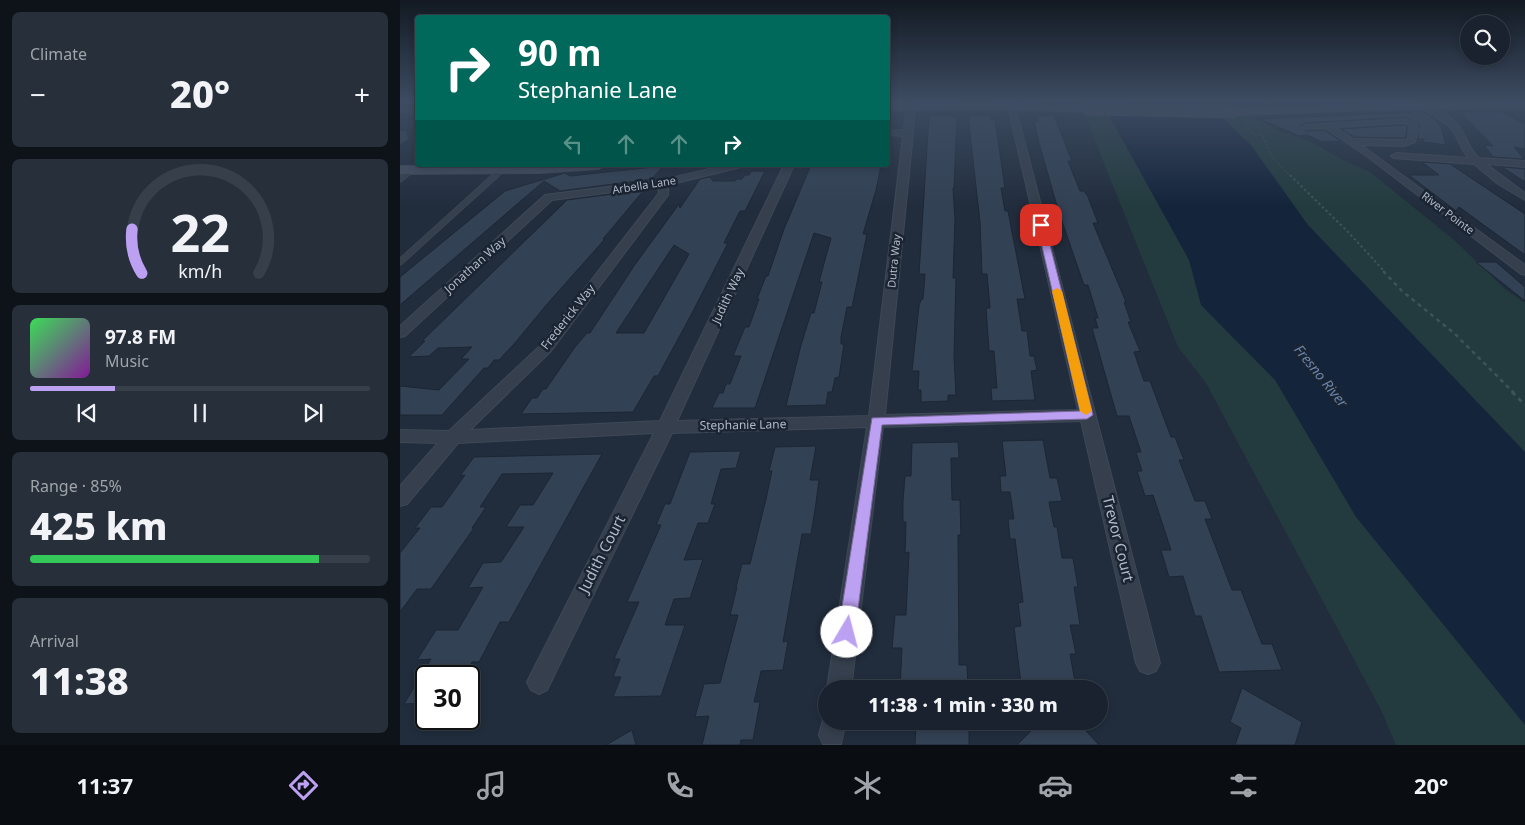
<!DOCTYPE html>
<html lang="en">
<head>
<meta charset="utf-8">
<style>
	body { margin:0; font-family:"Noto Sans",sans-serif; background:#262f3a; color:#f1f3f6; height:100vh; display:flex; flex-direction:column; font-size:19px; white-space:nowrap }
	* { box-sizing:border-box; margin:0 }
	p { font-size:16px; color:#9fa4aa }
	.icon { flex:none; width:28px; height:28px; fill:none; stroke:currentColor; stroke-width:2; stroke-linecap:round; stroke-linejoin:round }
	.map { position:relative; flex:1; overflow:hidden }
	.drawer { display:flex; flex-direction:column; gap:12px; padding:12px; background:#0e1319; width:400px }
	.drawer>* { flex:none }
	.top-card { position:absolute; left:15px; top:15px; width:475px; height:152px; border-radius:5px; box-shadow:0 2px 8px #0003,0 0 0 1px #373f4a; background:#00695c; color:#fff; overflow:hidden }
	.buttons { position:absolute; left:1060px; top:15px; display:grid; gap:10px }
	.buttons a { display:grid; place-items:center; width:50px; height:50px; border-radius:50%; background:#19222e; box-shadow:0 2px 8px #0003,0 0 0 1px #373f4a; font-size:25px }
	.speed { position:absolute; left:15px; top:665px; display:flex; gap:10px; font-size:25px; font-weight:700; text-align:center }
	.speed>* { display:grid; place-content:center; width:65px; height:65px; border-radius:50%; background:#19222e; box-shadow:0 2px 8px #0003,0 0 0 1px #373f4a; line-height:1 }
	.speed .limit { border:2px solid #111; border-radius:8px; background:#fff; color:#111 }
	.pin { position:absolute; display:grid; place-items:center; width:42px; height:42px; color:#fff; margin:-21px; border-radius:10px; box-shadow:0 2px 8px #0006 }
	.me { position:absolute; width:55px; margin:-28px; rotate:8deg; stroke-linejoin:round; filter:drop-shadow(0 0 4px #0008) }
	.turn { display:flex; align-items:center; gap:18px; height:105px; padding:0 20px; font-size:22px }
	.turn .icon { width:65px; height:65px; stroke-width:2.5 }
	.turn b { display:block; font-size:35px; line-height:42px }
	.lanes { display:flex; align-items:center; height:48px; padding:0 20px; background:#0003; justify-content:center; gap:25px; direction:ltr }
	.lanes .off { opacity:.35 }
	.big { font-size:38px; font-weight:800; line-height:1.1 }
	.drawer .card { flex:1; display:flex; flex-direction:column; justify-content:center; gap:8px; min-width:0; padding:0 18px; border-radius:8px; background:#262f3a }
	.drawer .dial { align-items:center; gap:0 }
	.dial svg { height:130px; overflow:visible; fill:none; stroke:#373f4a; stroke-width:7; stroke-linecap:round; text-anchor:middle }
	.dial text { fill:#f1f3f6; stroke:none }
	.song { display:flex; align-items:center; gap:15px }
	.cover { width:60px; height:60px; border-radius:8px; background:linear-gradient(135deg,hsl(130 70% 55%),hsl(290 70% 35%)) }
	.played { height:5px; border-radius:2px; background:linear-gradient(90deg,#bca0f2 25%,#373f4a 25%) }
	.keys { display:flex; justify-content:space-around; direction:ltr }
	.heat { display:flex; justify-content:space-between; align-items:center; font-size:28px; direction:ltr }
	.charge { height:8px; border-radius:4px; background:linear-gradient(90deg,#34c759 85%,#373f4a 0) }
	.trip { position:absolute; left:418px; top:680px; width:290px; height:50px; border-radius:25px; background:#19222e; box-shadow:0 2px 8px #0003,0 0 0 1px #373f4a; font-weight:800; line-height:50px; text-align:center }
	.tab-bar { display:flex; height:80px; justify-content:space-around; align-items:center; background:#0a0e12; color:#9fa4aa }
	.tab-bar .icon { width:35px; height:35px }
	.tab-bar .on { color:#bca0f2 }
	.tab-bar b { font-size:22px; color:#f1f3f6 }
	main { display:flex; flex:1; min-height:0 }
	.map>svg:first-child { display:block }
	.green { fill:#233b3e }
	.water { fill:#14243b }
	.building { fill:#334154; stroke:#1c2634; fill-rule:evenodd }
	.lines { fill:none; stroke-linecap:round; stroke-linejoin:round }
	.lane-far1-casing { stroke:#3e4856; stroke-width:5.5 }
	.lane-casing { stroke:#3e4856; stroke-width:7 }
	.street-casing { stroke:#3e4856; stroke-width:2 }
	.secondary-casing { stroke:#3e4856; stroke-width:2 }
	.path-far3 { stroke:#3c5456; stroke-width:1; stroke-dasharray:2 2; stroke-linecap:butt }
	.path-far2 { stroke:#3c5456; stroke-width:2; stroke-dasharray:2.5 2.5; stroke-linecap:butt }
	.path-far1 { stroke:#3c5456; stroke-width:2.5; stroke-dasharray:4 4; stroke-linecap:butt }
	.path { stroke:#3c5456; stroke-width:3; stroke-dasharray:4.5 4.5; stroke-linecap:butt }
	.lane-far1 { stroke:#353f4d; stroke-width:4.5 }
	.lane { stroke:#353f4d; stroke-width:5.5 }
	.street { fill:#353f4d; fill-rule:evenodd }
	.secondary { fill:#434e60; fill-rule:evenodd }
	.secondary-bridge-casing { stroke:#3e4856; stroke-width:13; stroke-linecap:butt }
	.secondary-bridge { stroke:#434e60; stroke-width:12 }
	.route { fill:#bca0f2; stroke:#7a689d }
	.slow { fill:#f59e0b }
	.labels { text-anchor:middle; stroke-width:5; stroke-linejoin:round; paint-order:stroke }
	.far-street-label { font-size:11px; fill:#b1bac9; stroke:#1a2432 }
	.street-label { font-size:12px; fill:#b1bac9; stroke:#1a2432 }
	.water-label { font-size:14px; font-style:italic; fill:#6784aa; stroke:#1a2432 }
	.near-street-label { font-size:15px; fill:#b1bac9; stroke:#1a2432 }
</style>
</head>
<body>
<main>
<section class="drawer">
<div class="card"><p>Climate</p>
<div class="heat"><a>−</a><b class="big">20°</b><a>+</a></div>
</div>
<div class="card dial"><svg viewBox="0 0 100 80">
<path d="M14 69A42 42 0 1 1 86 69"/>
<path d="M14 69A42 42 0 0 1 8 42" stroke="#bca0f2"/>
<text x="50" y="56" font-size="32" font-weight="700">22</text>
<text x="50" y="72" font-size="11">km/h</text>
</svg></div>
<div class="card">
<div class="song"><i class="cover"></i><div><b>97.8 FM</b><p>Music</p></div></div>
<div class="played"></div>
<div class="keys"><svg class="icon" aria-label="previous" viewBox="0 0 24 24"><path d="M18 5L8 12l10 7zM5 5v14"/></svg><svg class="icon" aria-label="pause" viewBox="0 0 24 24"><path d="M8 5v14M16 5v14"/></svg><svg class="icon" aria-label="next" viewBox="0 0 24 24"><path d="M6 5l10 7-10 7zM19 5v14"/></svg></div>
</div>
<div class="card"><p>Range · 85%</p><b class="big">425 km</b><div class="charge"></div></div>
<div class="card"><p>Arrival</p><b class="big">11:38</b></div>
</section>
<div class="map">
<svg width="1125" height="745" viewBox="0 0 1125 745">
	<rect width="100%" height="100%" fill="#212d3d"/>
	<polygon class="green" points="670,101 823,101 880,131 911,142 941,159 970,172 1054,240 1105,289 1125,303 1125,745 996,745 981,710 806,383 778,347 685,116"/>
	<polygon class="water" points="701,101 790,101 824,119 851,145 908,225 1125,452 1125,725 956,517 875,380 801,305 789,260"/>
	<g class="building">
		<polygon points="1012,112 1024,112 1035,119 1041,127 1046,145 1023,142 1024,139 1018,139 1019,124 1005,117 906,123 900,126 906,131 924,130 941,141 922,142 907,135 899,136 860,119"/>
		<polygon points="1060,112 1102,112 1125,124 1125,149 1114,147 1124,159 1093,157 1084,145 1093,146"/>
		<polygon points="654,115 672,161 668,161 680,191 684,191 688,197 698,223 693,223 726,302 724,302 731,322 728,322 740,351 734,352 744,381 750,381 771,437 775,437 784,460 779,460 795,501 805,501 812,519 805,519 832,590 841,590 862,644 872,644 882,670 819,672 801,616 795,616 783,576 769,577 761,550 771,550 753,495 745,496 737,471 742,471 736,452 741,452 729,416 717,416 692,328 698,328 695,318 698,318 688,285 684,285 659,213 639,143 634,121 639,121 637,116"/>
		<polygon points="529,116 557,116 554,188 553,188 555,220 553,278 556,278 554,356 556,395 548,395 548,401 521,402 521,390 518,390 519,371 512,371 519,306 521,300 523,299 525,274 519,274"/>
		<polygon points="568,116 591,116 591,120 595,120 605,188 601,188 605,211 608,211 625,299 617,299 622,331 627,331 630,356 634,356 637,370 631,371 635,400 592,401 591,388 597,388 594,351 589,351 586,308 590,308 587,274 582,274 580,222"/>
		<polygon points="1004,125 1007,126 1006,137 1003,138 954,137 941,129"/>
		<polygon points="1022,162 1050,164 1125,214 1125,255 1059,207 1056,211 1009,175 1039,175"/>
		<polygon points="411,165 481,165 476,190 463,234 467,234 452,307 447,307 441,337 441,344 444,344 439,377 435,378 432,392 428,392 426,405 386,406 401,345 411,313 414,313 422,282 419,282 431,238 414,233 355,408 312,408 319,393 323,393 326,384 330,384 341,356 333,356 345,327 349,327 359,299 357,299 366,276 368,276 384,229"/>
		<polygon points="263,166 252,179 160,191 144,181 0,305 0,277 105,191 165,173 170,176"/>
		<polygon points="1102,167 1125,169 1125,182"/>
		<path d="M351 171H365L345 211H340L324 243H328L291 315 258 376H254L233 412 121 414 132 398H137L143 389H146L175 347 187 333H190L234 266 279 204 280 208 300 179 310 177 313 181H335L337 179H342L345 175H349ZM274 245 289 254 244 333H216Z"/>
		<polygon points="244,190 203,239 205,239 148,303 114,344 99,360 94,360 88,368 84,368 42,415 0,415 0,386 39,390 69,359 61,359 72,347 38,348 29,356 9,357 25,341 22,341 167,200"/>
		<polygon points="1076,262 1096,262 1125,287 1125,301"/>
		<polygon points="643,440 650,478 657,478 662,501 649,502 654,527 657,527 662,558 673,558 678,587 674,587 680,625 670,625 676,654 670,654 675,682 621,684 614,627 621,626 618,603 623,602 615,539 610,539 608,519 614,519 610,492 601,492 600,476 606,476 602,441"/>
		<polygon points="558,442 559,458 551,458 552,500 560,500 561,535 558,535 559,665 567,665 568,689 500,689 502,648 492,648 495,615 506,615 509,552 505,553 506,522 503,522 503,501 505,476 511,476 512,443"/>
		<polygon points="416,446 410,480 419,480 415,510 411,534 402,534 383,642 388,641 383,670 361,671 354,702 360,702 353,740 341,740 340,745 302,745 309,716 295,717 304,684 320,683 338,615 330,615 337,587 336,587 342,564 350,564 366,499 372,471 369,471 375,447"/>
		<polygon points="341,451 336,468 321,469 311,504 315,504 308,523 298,523 284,560 303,559 290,598 274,599 265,625 285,625 261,696 213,697 221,677 213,677 220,659 214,659 239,602 227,602 261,525 256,525 265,504 270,504 290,452"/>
		<polygon points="202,454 109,622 100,622 79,662 72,662 64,676 26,676 26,703 4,704 31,659 17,660 36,630 58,630 83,587 68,588 83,563 101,562 124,527 106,527 120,505 133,505 153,473 102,474 80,507 86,507 72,528 74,528 31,589 17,589 0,612 0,553 20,528 15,528 31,507 42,507 65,475 60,476 74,457"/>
		<polygon points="842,688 902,722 895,745 835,745 841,728 830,722"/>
		<polygon points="516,721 569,721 569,745 515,745"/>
		<polygon points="641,721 677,721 699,745 617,745"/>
		<polygon points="232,730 236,745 206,745"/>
	</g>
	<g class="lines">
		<g class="lane-far1-casing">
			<g id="lane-far1">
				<polyline points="0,107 11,101"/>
				<polyline points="0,110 18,110"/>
				<polyline points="0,134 4,134 5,138 0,141"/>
				<polyline points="3,177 13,170"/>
				<polyline points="94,177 103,169"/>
			</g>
		</g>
		<g class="lane-casing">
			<g id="lane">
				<polyline points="0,179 5,175"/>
				<polyline points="0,262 96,175"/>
			</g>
		</g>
		<g class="street-casing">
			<g id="street">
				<polygon points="507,101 515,101 513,133 485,415 678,410 609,111 616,109 760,663 756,671 748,674 740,671 736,663 681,421 483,427 451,689 427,689 467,427 272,433 147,690 139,694 131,690 127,682 131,674 254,433 58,443 7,504 0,506 0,486 38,443 0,442 0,430 49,431 141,345 259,193 258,186 152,200 5,336 0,337 0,326 145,195 263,180 326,165 343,165 341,167 268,185 268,195 151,351 70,430 260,421 384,165 394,165 277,421 469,416 503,136 488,135 488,131 504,130"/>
				<polygon points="864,101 875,101 876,103 872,105"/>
				<path d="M1011 101C1029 101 1053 116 1062 131 1069 142 1069 149 1079 158L1125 161V167L1086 164 1125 193V200L1098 184 1074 164 993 158 991 156 996 153 1068 158C1060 148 1058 136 1050 127Z"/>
				<path d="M1005 119 1017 124 1018 131 1015 142 1004 146 961 145 1125 265V275L1121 274 968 157 925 128 906 129 902 127 906 125ZM1004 123 1009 125 1008 139 1003 140 953 139 935 127Z"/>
				<polygon points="425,712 426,721 446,721 441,744 423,744 419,735"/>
			</g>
		</g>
		<g class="secondary-casing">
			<g id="secondary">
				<polygon points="1125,102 1125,108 974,110 835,115 829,112 835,109 974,104"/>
				<polygon points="587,103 688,106 693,109 688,112 587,109 488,110 488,104"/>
				<polygon points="206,165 199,169 140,173 0,174 0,166"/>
			</g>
		</g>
		<g class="path-far3">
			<polyline points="844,122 853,133 862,136"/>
			<polyline points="856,122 873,158 891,177"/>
		</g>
		<polyline class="path-far2" points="890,175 949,233 985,272"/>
		<polyline class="path-far1" points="983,271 1002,291 1054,333 1114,393"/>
		<polyline class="path" points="1112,392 1125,405"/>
		<use href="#lane-far1" class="lane-far1"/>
		<use href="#lane" class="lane"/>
		<use href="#street" class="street"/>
		<use href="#secondary" class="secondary"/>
		<g class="secondary-bridge-casing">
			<polyline id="secondary-bridge" points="688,109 835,112"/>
		</g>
		<use href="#secondary-bridge" class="secondary-bridge"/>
	</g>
	<linearGradient id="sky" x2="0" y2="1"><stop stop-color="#121922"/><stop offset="0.49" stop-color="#3d4c62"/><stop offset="1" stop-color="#3d4c62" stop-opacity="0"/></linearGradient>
	<rect width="1125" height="206" fill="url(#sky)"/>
	<polygon class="route" points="638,223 645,225 693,415 687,419 482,425 455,632 453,637 447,639 441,637 438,632 472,418 680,411 637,225"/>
	<polygon class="slow" points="657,288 662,291 692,411 686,415 680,411 652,291"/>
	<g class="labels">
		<g class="far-street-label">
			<text transform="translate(244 185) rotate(-9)" y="4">Arbella Lane</text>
			<text transform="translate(1048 213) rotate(37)" y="4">River Pointe</text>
			<text transform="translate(494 261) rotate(-84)" y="4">Dutra Way</text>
		</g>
		<g class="street-label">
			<text transform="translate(75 265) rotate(-42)" y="4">Jonathan Way</text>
			<text transform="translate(328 296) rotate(-65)" y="4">Judith Way</text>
			<text transform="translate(168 317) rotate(-52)" y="4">Frederick Way</text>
			<text transform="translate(343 425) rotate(-1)" y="4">Stephanie Lane</text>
		</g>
		<g class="water-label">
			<text transform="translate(921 376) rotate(51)" y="5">Fresno River</text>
		</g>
		<g class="near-street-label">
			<text transform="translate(718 539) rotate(76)" y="5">Trevor Court</text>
			<text transform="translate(202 554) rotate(-63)" y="5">Judith Court</text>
		</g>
	</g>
</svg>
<div class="buttons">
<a><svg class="icon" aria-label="search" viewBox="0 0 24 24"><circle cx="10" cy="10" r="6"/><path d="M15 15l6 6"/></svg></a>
</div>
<div class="speed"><div class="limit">30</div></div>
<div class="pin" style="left:641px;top:225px;background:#d93025"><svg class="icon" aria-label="arrive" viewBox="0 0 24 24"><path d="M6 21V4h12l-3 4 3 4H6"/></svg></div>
<svg class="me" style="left:447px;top:632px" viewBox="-20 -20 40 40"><circle r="19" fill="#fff"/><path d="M0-13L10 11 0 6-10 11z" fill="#bca0f2"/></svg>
<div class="trip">11:38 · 1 min · 330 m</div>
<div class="top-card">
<div class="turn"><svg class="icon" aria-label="right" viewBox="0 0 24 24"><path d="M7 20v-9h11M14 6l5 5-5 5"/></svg><div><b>90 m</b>Stephanie Lane</div></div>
<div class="lanes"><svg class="icon off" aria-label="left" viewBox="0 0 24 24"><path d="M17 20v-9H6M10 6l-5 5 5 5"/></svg><svg class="icon off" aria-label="ahead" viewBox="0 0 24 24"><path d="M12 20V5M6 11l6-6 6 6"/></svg><svg class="icon off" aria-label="ahead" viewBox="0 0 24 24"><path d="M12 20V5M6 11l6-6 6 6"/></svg><svg class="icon" aria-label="right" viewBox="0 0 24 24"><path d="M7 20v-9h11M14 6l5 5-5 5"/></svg></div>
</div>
</div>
</main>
<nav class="tab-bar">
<b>11:37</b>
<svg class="icon on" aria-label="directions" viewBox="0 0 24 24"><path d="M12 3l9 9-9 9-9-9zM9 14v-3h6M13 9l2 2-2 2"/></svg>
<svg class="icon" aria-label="music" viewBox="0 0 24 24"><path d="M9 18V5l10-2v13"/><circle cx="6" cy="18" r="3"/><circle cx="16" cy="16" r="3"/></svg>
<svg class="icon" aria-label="phone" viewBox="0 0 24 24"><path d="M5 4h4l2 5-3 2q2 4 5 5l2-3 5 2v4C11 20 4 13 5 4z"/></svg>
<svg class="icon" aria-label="climate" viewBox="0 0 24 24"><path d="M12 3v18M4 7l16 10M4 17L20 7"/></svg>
<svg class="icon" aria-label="car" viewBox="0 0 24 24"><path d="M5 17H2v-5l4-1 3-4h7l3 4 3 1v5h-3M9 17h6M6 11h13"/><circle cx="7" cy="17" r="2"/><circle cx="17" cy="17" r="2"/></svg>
<svg class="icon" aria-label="filters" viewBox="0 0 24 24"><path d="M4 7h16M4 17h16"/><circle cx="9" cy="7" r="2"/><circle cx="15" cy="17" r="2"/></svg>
<b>20°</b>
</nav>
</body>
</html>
